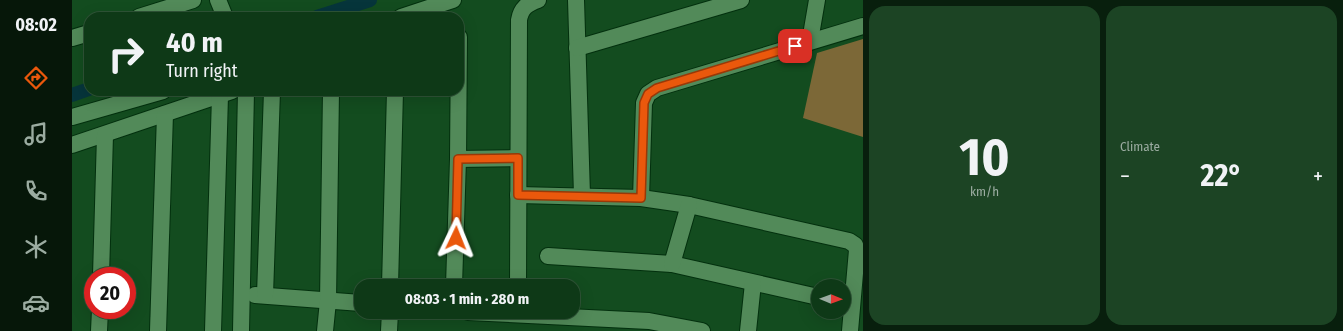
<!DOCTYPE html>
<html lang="en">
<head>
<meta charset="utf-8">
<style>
	body { margin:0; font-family:"Fira Sans Condensed",sans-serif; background:#1c4424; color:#f1f3f6; height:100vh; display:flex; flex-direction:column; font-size:15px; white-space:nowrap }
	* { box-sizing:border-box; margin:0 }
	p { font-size:13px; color:#9baca1 }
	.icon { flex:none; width:22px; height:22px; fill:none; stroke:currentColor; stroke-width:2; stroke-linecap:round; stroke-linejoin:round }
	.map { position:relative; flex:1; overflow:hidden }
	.drawer { display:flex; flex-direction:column; gap:6px; padding:6px; background:#081f0d; width:480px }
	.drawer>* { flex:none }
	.hud { position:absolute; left:12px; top:12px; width:380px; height:84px; border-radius:16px; box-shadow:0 4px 16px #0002,0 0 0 1px #2e5336; background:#0e3917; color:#f1f3f6; overflow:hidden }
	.needle { width:26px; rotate:91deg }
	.fabs { position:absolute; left:739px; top:279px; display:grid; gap:8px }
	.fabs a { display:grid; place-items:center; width:40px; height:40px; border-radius:50%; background:#0e3917; box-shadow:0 4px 16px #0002,0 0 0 1px #2e5336; font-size:20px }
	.speed { position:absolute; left:12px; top:267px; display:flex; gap:8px; font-size:20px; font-weight:700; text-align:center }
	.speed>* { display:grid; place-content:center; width:52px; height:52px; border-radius:50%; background:#0e3917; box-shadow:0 4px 16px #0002,0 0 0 1px #2e5336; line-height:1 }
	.speed .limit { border:6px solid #d22; background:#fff; color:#111 }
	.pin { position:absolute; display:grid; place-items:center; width:34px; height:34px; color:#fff; margin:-17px; border-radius:8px; box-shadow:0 2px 6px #0006 }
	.me { position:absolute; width:44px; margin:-22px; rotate:2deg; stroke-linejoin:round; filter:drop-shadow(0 0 3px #0008) }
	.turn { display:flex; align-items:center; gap:14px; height:84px; padding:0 16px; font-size:18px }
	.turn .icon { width:52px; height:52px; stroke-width:2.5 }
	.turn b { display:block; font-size:28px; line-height:34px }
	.big { font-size:30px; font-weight:700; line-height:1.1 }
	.drawer .card { flex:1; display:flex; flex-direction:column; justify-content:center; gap:6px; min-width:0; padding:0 14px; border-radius:16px; background:#1c4424 }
	.drawer .dial { align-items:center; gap:0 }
	.dial b { font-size:52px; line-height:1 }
	.heat { display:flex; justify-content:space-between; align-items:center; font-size:22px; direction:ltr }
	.drawer .tiles { flex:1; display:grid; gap:6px; grid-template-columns:repeat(2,1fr) }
	.trip { position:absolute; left:282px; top:279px; width:226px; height:40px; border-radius:16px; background:#0e3917; box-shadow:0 4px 16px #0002,0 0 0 1px #2e5336; font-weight:700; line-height:40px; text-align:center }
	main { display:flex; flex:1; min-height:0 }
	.menu { display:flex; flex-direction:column; width:72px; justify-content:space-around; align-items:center; background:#061709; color:#9baca1 }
	.menu .icon { width:28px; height:28px }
	.menu .on { color:#ea580c }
	.menu b { font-size:18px; color:#f1f3f6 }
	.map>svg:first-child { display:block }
	.green { fill:#7c6837 }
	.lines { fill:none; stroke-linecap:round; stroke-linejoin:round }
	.canal { stroke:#06353b; stroke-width:14 }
	.minor-casing { stroke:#03300e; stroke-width:18 }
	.minor { stroke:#528a59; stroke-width:16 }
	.route-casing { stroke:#983908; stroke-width:10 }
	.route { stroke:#ea580c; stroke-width:7 }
</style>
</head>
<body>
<main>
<nav class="menu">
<b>08:02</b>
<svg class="icon on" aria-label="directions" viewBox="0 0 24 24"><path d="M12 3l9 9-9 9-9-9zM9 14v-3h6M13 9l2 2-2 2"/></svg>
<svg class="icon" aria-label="music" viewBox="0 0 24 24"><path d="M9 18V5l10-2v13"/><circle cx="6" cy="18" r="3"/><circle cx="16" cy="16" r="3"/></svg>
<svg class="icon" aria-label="phone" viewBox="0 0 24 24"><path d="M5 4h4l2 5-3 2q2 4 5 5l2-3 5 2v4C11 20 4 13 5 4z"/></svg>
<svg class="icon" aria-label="climate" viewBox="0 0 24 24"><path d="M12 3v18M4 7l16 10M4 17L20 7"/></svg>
<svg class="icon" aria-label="car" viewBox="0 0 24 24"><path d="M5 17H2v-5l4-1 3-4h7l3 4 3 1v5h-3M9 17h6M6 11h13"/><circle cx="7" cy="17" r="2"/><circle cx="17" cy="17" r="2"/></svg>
</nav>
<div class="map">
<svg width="791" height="331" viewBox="0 0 791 331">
	<rect width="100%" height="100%" fill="#134c1f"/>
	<polygon class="green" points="791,39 791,137 731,118 745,53"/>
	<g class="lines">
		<g class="canal">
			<polyline points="245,17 298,0"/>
			<polyline points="0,95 17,89"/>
		</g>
		<g class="minor-casing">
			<g id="minor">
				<polyline points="146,0 153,17"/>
				<polyline points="504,0 510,195"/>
				<polyline points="67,17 121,0"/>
				<polyline points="329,17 381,0"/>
				<polyline points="0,38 17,33"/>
				<polyline points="738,41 745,0"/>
				<polyline points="505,48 669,0"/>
				<polyline points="0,117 91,91"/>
				<polyline points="0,145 160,91"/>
				<polyline points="386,159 446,158"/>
				<polyline points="446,195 569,198 617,205 777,241 783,245 785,250 778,331"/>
				<polyline points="569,198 572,103 576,94 585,88 791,26"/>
				<polyline points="476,256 600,264 746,297"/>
				<polyline points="600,264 617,205"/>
				<polyline points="29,276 33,135"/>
				<polyline points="318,286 323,91"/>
				<polyline points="382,286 386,159 387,37"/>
				<path d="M446 286 447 20C449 8 455 4 466 0"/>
				<polyline points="183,295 289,303"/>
				<polyline points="193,295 200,91"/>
				<polyline points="396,312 577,321 630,331"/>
				<polyline points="27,331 28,310"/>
				<polyline points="86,331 93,114"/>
				<polyline points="141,331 148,96"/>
				<polyline points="169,331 174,91"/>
				<polyline points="253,331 256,301 259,91"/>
				<polyline points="317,331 318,312"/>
				<polyline points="676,331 681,283"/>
			</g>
		</g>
		<use href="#minor" class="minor"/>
	</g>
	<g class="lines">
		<g class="route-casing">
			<polyline id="route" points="384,238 386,159 446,158 446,195 569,198 572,103 576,94 585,88 723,46"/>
		</g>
		<use href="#route" class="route"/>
	</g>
</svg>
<div class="fabs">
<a><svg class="needle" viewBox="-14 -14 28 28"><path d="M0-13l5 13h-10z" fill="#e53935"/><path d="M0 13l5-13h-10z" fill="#9baca1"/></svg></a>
</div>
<div class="speed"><div class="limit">20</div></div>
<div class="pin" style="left:723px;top:46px;background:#d93025"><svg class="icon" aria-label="arrive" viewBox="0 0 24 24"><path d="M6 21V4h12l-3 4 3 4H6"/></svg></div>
<svg class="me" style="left:384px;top:238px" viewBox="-20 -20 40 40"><path d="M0-17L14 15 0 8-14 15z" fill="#ea580c" stroke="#fff" stroke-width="4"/></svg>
<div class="trip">08:03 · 1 min · 280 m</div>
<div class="hud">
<div class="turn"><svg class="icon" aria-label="right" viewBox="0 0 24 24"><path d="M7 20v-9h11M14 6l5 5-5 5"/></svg><div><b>40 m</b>Turn right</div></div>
</div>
</div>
<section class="drawer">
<div class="tiles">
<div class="card dial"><b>10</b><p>km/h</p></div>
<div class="card"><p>Climate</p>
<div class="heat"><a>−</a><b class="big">22°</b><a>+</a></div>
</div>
</div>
</section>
</main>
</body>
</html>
